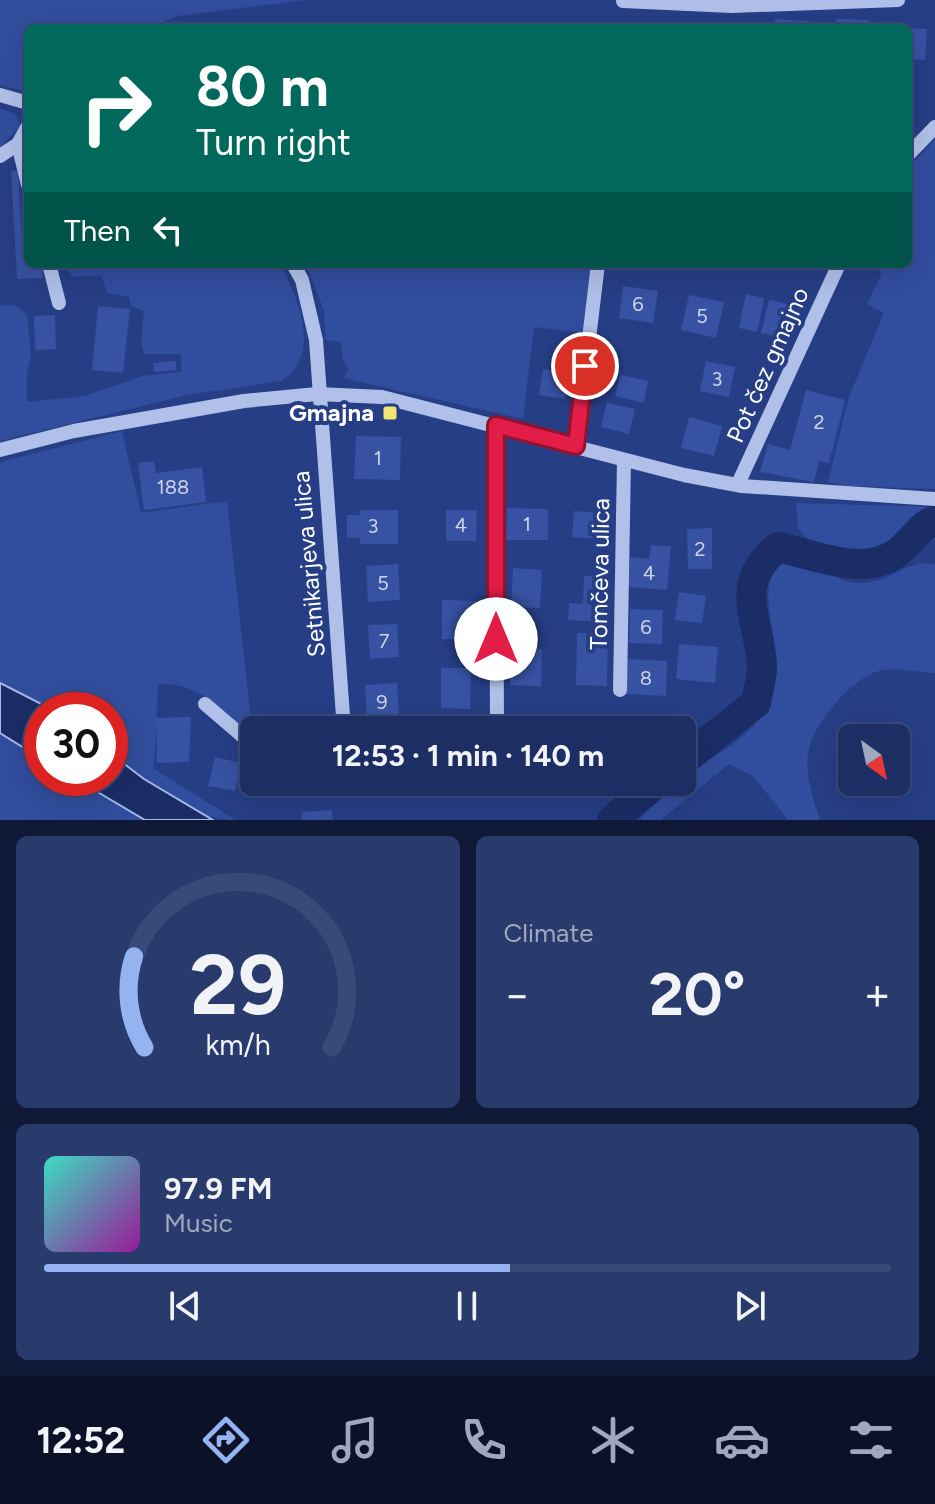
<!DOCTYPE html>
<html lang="en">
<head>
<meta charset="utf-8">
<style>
	body { margin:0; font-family:Figtree,sans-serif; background:#293a6d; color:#f1f3f6; height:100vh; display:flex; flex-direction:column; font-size:30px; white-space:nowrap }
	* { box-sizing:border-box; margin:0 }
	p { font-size:26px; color:#a0a8bf }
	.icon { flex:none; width:44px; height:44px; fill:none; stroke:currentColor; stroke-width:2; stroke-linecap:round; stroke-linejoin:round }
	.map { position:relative; height:820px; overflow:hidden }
	.details { display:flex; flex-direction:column; gap:16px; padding:16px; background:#0f1937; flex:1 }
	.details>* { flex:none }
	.hud { position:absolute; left:24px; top:24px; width:888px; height:244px; border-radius:12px; box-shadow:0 8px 32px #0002,0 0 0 2px #3a4a78; background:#00695c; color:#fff; overflow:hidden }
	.needle { width:52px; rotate:147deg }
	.fabs { position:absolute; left:838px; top:724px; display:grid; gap:16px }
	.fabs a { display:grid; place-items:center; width:72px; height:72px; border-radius:12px; background:#1c2e64; box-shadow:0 8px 32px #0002,0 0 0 2px #3a4a78; font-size:40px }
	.speed { position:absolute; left:24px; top:692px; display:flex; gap:16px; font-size:40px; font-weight:700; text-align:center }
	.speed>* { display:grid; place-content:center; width:104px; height:104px; border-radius:50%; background:#1c2e64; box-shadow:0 8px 32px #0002,0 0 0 2px #3a4a78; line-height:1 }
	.speed .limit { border:12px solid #d22; background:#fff; color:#111 }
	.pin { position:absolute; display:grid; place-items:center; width:68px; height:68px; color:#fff; margin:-34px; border:4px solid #fff; border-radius:50%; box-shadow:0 2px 8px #0007 }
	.me { position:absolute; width:88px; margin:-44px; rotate:0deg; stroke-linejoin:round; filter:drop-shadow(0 0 6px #0008) }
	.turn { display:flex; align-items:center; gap:28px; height:168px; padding:0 40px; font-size:36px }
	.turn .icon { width:104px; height:104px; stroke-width:2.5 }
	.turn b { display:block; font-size:56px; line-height:68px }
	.then { display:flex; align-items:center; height:76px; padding:0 40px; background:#0003; gap:16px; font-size:30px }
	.big { font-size:60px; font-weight:700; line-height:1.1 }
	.details .tile { flex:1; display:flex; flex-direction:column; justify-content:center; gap:12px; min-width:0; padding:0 28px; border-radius:12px; background:#293a6d }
	.details .dial { align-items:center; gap:0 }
	.dial svg { height:208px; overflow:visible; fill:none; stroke:#3a4a78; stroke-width:7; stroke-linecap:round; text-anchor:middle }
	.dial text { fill:#f1f3f6; stroke:none }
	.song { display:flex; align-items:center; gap:24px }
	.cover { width:96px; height:96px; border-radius:12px; background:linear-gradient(135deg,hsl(170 70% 55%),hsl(300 70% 35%)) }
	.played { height:8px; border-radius:4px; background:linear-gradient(90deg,#95b2f1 55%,#3a4a78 55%) }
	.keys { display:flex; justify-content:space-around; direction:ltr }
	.heat { display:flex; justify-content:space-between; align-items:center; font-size:44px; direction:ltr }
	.details .tiles { flex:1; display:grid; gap:16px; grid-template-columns:1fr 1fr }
	.tile:last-child { grid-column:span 2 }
	.trip { position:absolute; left:240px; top:716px; width:456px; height:80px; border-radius:12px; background:#1c2e64; box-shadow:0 8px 32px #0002,0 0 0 2px #3a4a78; font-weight:700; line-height:80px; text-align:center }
	.dock { display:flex; height:128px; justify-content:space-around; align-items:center; background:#0b1228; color:#a0a8bf }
	.dock .icon { width:56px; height:56px }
	.dock .current { color:#95b2f1 }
	.dock b { font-size:36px; color:#f1f3f6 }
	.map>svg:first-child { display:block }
	.green { fill:#314d9d }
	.water { fill:#1b2d66; stroke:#a6b8e9; stroke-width:2 }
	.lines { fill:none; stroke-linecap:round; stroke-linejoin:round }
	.river { stroke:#1b2d66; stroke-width:30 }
	.building { fill:#3752a3 }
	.minor { stroke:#b1c0e8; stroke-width:14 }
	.route-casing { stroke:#92132f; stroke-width:20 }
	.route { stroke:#e11d48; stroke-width:14 }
	.poi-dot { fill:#f1e576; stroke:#263e86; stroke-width:3 }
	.labels { text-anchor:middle; stroke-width:8; stroke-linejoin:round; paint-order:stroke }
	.number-label { font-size:20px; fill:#cdd4e8 }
	.street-label { font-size:24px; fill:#fff; stroke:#263e86 }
	.poi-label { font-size:24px; font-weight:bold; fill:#fff; stroke:#263e86; text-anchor:end }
</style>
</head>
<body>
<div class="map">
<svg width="935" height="820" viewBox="0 0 935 820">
	<rect width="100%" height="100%" fill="#263e86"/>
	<g class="green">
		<polygon points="0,0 305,0 178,16 165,21 168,28 28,28 28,92 0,85"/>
		<polygon points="0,108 15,114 21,126 0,147"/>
		<polygon points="935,139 935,489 846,486 828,482 849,397 884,313 867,304 881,275 878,264 908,264 908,168"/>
		<path d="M62 264H280C298 297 323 356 281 381L187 395 0 441V305L16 306 27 314 31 357 27 372V402L85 396 142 376 181 372V354H144L141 343 144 311 131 306 129 297 107 293 101 275 74 277Z"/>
		<polygon points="306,264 593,264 586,333 534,327 523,419 343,378 349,369 343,360 341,342 326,340 324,311"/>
		<path d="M122 431 141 513 227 501 253 739C224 712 202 682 158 684L154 769 236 820C190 820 145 782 110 753V710H53L0 683V462Z"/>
		<polygon points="796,503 935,507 935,540 889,545 868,554 839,552 812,543 798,529"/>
		<path d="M791 558C817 560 835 584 862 583 890 583 907 559 935 564V673C919 673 894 666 879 671 863 675 844 693 834 705 798 747 804 770 820 820H788L753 776 729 764 661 820H639L670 785 682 782V776C707 759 744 744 760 716 770 700 777 683 777 664 777 631 750 574 791 558Z"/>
		<polygon points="0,733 42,759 42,778 74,778 145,820 0,820"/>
	</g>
	<g class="water">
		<polygon points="0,683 53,710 42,710 42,759 0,733"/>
		<polygon points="110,753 144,779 213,820 145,820 74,778 110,778"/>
	</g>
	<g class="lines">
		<g class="river">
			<path d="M682 762 756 703C758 691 762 678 762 666 759 618 732 584 778 547 816 555 864 578 898 552 912 542 919 526 935 520"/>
			<polyline points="612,820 658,782"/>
		</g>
	</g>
	<g class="building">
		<polygon points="775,19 818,22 817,28 775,28"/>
		<polygon points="836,19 869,20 869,28 836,28"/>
		<polygon points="908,28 927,29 925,60 908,59"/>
		<polygon points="11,171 18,171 23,259 28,258 28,264 42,264 43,278 17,279"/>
		<polygon points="624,264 661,264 661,269"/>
		<polygon points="623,286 658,291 653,323 619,318"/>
		<polygon points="746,294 764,298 757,332 739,328"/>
		<polygon points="689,295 724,302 716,338 681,330"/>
		<polygon points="769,300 800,307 792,340 761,333"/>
		<polygon points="98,306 130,309 123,373 92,370"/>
		<polygon points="55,315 56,349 35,350 34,316"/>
		<polygon points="176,361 176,370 154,372 153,363"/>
		<polygon points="706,361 735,367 729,397 700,391"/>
		<polygon points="543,369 569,373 565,399 539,395"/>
		<polygon points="620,375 648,381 644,403 615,396"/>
		<polygon points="806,390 845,400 829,463 819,461 814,482 760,472 768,444 790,450"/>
		<polygon points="607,403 635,409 629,434 601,427"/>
		<polygon points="689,417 722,426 714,456 681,448"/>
		<polygon points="356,436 401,437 400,480 354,479"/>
		<polygon points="154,461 156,473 202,467 206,502 144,510 138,463"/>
		<polygon points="507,508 548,509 548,540 506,540"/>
		<polygon points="360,510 398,510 398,544 360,544 360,538 347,538 347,515 360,515"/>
		<polygon points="446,510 477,510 476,541 446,541"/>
		<polygon points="574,511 598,513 597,539 572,537"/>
		<polygon points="712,528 712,569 688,569 687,529"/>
		<polygon points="651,545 671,546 667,590 628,587 630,557 649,559"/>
		<polygon points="398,564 400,600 368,602 366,566"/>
		<polygon points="513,568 542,570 540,608 511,607"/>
		<polygon points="584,576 609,577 607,605 602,605 601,622 568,620 569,603 583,604"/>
		<polygon points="679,592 706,596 702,623 675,620"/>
		<polygon points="442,600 477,601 477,639 442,639"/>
		<polygon points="630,609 663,610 662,644 629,643"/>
		<polygon points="397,624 399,657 370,659 368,625"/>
		<polygon points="577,633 608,634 607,686 576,685"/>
		<polygon points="679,644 718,647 715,683 676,679"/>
		<polygon points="512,648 542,649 541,686 510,685"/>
		<polygon points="627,659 667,661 666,696 625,694"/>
		<polygon points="441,668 471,668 470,709 441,708"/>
		<polygon points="397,683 399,718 367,720 365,685"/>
		<polygon points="516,714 538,715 538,730 516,730"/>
		<polygon points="191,717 189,762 157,763 156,718"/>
		<polygon points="581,724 602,725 602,730 581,730"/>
		<polygon points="215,757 241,763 235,791 208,786"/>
		<polygon points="601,782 631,782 631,792 600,791"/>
		<polygon points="332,810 333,820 302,820 302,812"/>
	</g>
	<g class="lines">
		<g class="minor">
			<polyline points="623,1 732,6 898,0"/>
			<polyline points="0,95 28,103"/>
			<polyline points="18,144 28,185"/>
			<polyline points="908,155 935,127"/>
			<polyline points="0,156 18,144 28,126"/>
			<polyline points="49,264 59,303"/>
			<polyline points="293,264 302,280 316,340 344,730"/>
			<polyline points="496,425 497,730"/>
			<polyline points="576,446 598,264"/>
			<polyline points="0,450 74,431 244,401 317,394 382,397 684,475 742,486 935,499"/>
			<polyline points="738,484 839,264"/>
			<polyline points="620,690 624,460"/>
			<polyline points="205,704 254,746"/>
		</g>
	</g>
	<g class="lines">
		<g class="route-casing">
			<polyline id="route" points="496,639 496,425 576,446 585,366"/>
		</g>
		<use href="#route" class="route"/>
	</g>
	<rect class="poi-dot" x="382" y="405" width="16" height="16" rx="4"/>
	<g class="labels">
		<g class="number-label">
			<text x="638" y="311">6</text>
			<text x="702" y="323">5</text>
			<text x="717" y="386">3</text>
			<text x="819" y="429">2</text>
			<text x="378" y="465">1</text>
			<text x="173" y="494">188</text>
			<text x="527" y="531">1</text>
			<text x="461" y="532">4</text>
			<text x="373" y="533">3</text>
			<text x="700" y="556">2</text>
			<text x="649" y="580">4</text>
			<text x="383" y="590">5</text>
			<text x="646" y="634">6</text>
			<text x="384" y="648">7</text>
			<text x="646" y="685">8</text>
			<text x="382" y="709">9</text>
		</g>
		<g class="street-label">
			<text transform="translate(768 365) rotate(-66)" y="8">Pot čez gmajno</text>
			<text transform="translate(309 564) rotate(-95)" y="8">Setnikarjeva ulica</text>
			<text transform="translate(600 574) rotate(-89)" y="8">Tomčeva ulica</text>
		</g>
		<g class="poi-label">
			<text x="374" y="421">Gmajna</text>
		</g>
	</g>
</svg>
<div class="fabs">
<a><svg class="needle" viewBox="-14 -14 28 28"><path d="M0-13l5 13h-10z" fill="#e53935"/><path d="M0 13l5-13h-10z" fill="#a0a8bf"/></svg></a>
</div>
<div class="speed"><div class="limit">30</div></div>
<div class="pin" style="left:585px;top:366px;background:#d93025"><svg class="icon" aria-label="arrive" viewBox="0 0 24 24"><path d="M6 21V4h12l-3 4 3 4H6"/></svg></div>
<svg class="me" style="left:496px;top:639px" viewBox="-20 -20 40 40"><circle r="19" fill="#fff"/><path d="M0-13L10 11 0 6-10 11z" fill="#e11d48"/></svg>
<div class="trip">12:53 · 1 min · 140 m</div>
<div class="hud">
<div class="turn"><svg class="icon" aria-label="right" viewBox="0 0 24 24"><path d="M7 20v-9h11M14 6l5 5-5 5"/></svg><div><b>80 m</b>Turn right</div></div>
<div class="then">Then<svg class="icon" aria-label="left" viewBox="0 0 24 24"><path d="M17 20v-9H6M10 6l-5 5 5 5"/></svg></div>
</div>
</div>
<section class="details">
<div class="tiles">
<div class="tile dial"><svg viewBox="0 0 100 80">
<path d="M14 69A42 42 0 1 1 86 69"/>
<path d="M14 69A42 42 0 0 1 10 34" stroke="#95b2f1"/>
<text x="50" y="56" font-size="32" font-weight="700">29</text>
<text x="50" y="72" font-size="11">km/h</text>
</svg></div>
<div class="tile"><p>Climate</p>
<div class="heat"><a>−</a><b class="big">20°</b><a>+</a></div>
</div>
<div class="tile">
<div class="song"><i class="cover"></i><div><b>97.9 FM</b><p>Music</p></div></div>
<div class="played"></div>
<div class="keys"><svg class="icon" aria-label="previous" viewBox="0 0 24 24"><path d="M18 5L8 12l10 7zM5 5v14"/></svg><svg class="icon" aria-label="pause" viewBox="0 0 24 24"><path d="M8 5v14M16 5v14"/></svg><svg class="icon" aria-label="next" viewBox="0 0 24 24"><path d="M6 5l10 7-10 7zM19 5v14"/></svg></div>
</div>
</div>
</section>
<nav class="dock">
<b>12:52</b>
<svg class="icon current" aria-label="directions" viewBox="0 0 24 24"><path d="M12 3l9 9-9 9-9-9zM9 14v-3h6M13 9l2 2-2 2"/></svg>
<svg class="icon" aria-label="music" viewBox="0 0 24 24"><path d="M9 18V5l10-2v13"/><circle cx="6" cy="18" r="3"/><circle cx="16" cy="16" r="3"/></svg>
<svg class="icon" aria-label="phone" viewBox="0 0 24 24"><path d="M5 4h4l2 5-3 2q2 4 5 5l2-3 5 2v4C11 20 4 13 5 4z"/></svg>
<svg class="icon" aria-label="climate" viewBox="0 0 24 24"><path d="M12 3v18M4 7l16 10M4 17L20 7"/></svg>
<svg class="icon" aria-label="car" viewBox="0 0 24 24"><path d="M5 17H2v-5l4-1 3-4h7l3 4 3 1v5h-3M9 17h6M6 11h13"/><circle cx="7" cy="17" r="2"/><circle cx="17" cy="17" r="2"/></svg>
<svg class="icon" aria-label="filters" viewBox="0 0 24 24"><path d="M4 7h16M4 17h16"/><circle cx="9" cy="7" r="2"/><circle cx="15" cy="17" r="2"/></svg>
</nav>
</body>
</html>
